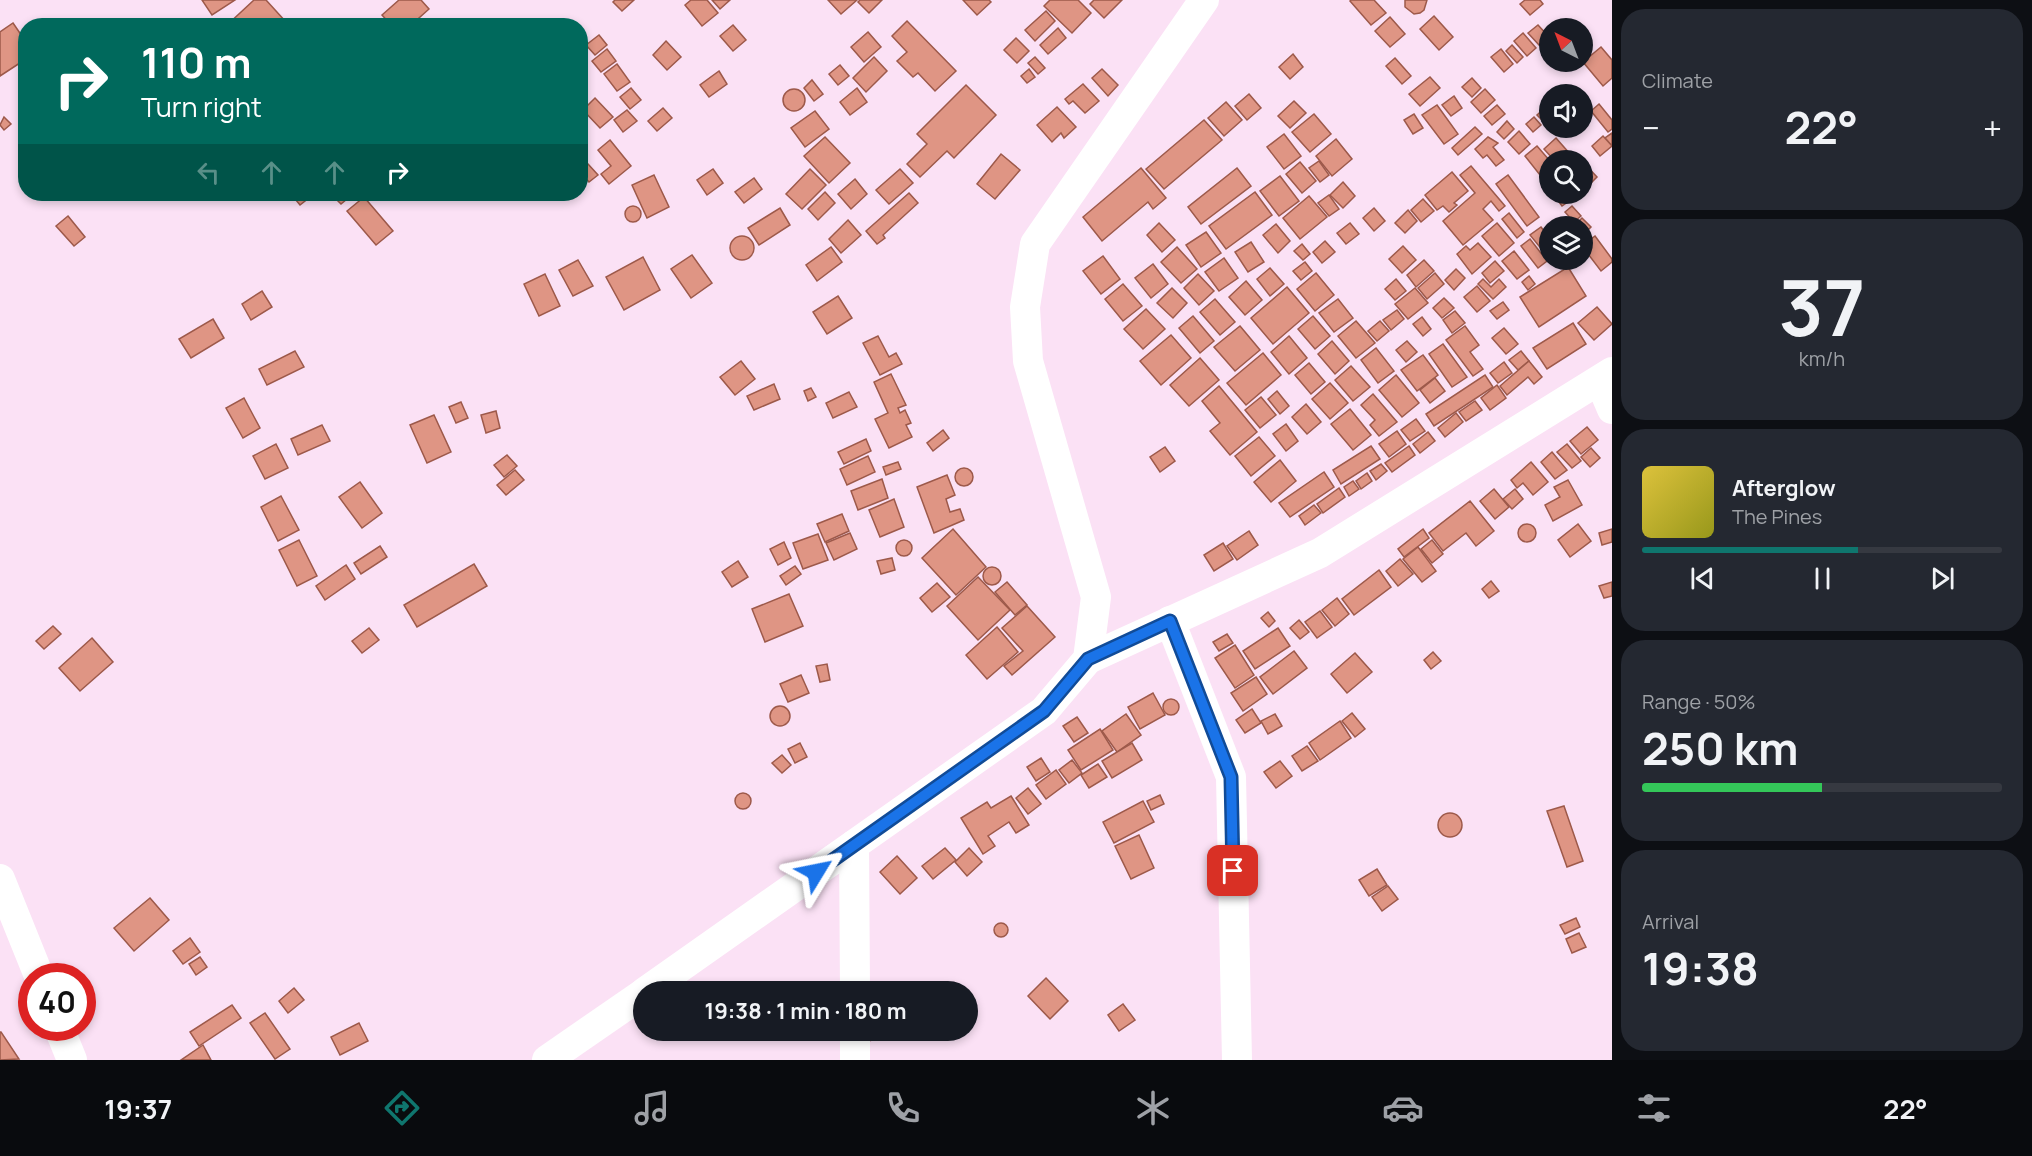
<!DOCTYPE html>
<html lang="en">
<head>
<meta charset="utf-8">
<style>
	body { margin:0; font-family:Manrope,sans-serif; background:#242831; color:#f1f3f6; height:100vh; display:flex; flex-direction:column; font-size:22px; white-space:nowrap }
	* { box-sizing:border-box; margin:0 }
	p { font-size:20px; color:#9ea1a6 }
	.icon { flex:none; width:33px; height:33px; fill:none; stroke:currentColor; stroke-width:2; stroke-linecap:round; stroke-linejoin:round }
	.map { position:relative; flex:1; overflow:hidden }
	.sheet { display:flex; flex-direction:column; gap:9px; padding:9px; background:#0d0f14; width:420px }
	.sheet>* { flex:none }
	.banner { position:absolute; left:18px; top:18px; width:570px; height:183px; border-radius:24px; box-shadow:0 3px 9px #0003; background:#00695c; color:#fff; overflow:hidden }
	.needle { width:39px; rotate:318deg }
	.controls { position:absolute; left:1539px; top:18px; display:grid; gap:12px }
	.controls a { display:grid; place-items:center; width:54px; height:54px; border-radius:50%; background:#171b24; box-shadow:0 3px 9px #0003; font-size:30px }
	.speed { position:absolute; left:18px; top:963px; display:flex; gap:12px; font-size:30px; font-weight:700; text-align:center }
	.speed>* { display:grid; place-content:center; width:78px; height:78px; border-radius:50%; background:#171b24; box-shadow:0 3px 9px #0003; line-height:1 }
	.speed .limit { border:9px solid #d22; background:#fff; color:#111 }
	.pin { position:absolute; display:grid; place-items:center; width:51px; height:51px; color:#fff; margin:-26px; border-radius:12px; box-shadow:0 3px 9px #0006 }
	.me { position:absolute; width:66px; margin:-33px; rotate:55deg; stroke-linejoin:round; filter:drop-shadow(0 0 4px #0008) }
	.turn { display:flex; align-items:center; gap:21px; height:126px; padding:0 24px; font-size:27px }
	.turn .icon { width:78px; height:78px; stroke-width:2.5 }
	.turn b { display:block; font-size:42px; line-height:51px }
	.lanes { display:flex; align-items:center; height:57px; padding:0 24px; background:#0003; justify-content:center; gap:30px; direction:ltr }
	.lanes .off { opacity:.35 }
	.big { font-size:45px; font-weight:700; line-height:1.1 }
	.sheet .card { flex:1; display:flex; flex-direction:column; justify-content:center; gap:9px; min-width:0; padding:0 21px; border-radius:24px; background:#242831 }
	.sheet .dial { align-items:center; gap:0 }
	.dial b { font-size:78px; line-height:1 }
	.song { display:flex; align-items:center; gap:18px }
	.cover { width:72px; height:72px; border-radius:9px; background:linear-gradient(135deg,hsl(50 70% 55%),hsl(60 70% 35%)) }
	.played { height:6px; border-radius:3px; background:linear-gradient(90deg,#0f766e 60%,#363941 60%) }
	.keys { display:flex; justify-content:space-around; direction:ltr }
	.heat { display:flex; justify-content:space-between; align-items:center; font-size:33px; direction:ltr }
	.charge { height:9px; border-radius:4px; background:linear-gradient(90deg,#34c759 50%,#363941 0) }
	.trip { position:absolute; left:633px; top:981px; width:345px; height:60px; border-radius:30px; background:#171b24; box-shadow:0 3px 9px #0003; font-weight:700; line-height:60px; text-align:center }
	.tab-bar { display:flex; height:96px; justify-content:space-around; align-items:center; background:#090b0e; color:#9ea1a6 }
	.tab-bar .icon { width:42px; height:42px }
	.tab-bar .current { color:#0f766e }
	.tab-bar b { font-size:27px; color:#f1f3f6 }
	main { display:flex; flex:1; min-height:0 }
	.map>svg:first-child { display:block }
	.building { fill:#df9584; stroke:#9d594a; stroke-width:1.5 }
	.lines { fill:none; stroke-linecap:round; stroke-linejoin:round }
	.minor { stroke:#fff; stroke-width:30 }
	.route-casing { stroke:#114b97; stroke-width:15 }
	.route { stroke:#1a73e8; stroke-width:10 }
</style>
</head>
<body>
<main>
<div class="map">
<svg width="1612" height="1060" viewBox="0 0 1612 1060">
	<rect width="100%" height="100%" fill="#fbe1f5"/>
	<g class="building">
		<polygon points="202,0 235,0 212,15"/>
		<polygon points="254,0 266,0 286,22 282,26 226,26"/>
		<polygon points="399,0 421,0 429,9 410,26 392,26 382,15"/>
		<polygon points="615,0 634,0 622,11 613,2"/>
		<polygon points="691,0 707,0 718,13 702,26 685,5"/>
		<polygon points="712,0 730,0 720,9"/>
		<polygon points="828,0 857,0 841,14"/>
		<polygon points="860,0 882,0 869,13 858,2"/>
		<polygon points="963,0 989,0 991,2 977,15"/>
		<polygon points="1050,0 1078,0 1091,13 1072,33 1044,6"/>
		<polygon points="1094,0 1122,0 1104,18 1090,4"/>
		<polygon points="1351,0 1374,0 1386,13 1371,25 1350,1"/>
		<polygon points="1427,0 1424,10 1420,13 1414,14 1405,7 1405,0"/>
		<polygon points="1525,0 1540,0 1543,4 1530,15 1520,4"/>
		<polygon points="1046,11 1055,21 1035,41 1025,30"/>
		<polygon points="1434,16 1453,37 1439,50 1420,29"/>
		<polygon points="1390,17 1405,34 1390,47 1375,31"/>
		<polygon points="907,21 956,71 935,91 918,73 913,77 897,61 907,52 892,36"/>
		<polygon points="13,23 26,42 26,59 0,76 0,32"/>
		<polygon points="733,25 746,40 733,51 720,36"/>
		<polygon points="1538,25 1549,37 1539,45 1528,33"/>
		<polygon points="1058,28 1066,38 1048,54 1040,45"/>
		<polygon points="868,32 881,47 864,62 851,47"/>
		<polygon points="1523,33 1536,48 1527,56 1514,41"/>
		<polygon points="599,35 607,45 595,55 586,45"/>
		<polygon points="1016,38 1029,51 1017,63 1004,50"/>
		<polygon points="666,41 681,57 667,70 653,55"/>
		<polygon points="1512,45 1523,57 1517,63 1506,51"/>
		<polygon points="1601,47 1612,60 1612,78 1603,86 1583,62"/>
		<polygon points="607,49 616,61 601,72 592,61"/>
		<polygon points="1501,49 1513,64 1504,72 1491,57"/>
		<polygon points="1293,54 1303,67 1290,79 1279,67"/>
		<polygon points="874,57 887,71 866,92 853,78"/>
		<polygon points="1035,57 1045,68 1038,74 1028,63"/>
		<polygon points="1395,58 1411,76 1402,84 1386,66"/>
		<polygon points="617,64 630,82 617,91 604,74"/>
		<polygon points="840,65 849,76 838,85 829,74"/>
		<polygon points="1029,69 1035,77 1027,83 1021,76"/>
		<polygon points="1102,69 1118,85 1108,96 1092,78"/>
		<polygon points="719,71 727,84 709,97 700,85"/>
		<polygon points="1430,77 1440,88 1420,106 1409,94"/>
		<polygon points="1472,78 1481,88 1472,97 1462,87"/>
		<polygon points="812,80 823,94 814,101 804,88"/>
		<polygon points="1083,84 1099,101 1085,113 1073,101 1069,104 1065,99"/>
		<polygon points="966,85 996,115 954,158 947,151 920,177 907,164 927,144 917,134"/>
		<polygon points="631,88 641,100 630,109 620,97"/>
		<polygon points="857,88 867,102 850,115 840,102"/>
		<polygon points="1485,89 1495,100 1481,113 1471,102"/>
		<circle cx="794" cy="100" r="11"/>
		<polygon points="1249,94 1261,108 1247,120 1235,106"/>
		<polygon points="1454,96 1462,108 1451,116 1442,105"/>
		<polygon points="595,98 613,117 600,128 583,110"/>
		<polygon points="1294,101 1306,113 1290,128 1278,116"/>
		<polygon points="1226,102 1242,120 1224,136 1208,118"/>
		<polygon points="1599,104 1612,120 1612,129 1608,132 1591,111"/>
		<polygon points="1437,105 1458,134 1444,144 1422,115"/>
		<polygon points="1497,105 1505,114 1492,125 1484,116"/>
		<polygon points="1548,105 1550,124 1548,126 1537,115"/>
		<polygon points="1057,107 1076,127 1064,138 1061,133 1052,142 1037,125"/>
		<polygon points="663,108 672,118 657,131 648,121"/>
		<polygon points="627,110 637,121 623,132 614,120"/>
		<polygon points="815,111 829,129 805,147 791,128"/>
		<polygon points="1314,114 1331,134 1310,152 1292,132"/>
		<polygon points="1414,114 1423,128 1413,134 1404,120"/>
		<polygon points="4,117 11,124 4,130 0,125"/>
		<polygon points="1534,117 1541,125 1533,132 1526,124"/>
		<polygon points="1204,120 1222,140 1164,189 1146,169"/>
		<polygon points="1507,121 1514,129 1504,139 1497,132"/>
		<polygon points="1475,127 1482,134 1458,155 1452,148"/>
		<polygon points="1519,131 1530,144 1519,154 1508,142"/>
		<polygon points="1612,133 1612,146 1605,138"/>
		<polygon points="1284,134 1301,156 1284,169 1267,147"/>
		<polygon points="1603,136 1612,146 1600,156 1592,146"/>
		<polygon points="825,137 850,163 829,183 804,156"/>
		<polygon points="1488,137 1498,143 1493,147 1504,160 1496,166 1487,155 1483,158 1475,149"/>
		<polygon points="1556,138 1570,154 1562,160 1554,160 1544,149"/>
		<polygon points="1336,139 1352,159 1332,176 1316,156"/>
		<polygon points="610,140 631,166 609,184 601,174 611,166 598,150"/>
		<polygon points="1537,146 1550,161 1550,167 1540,175 1525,156"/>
		<polygon points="1001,154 1020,170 995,199 977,184"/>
		<polygon points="1319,161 1329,175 1320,182 1309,168"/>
		<polygon points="1582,161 1597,177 1586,188 1582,185"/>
		<polygon points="1300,162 1316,181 1302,193 1286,174"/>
		<polygon points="588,164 598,175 589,182 580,172"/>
		<polygon points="1471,166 1505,206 1499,211 1491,201 1483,209 1493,220 1463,245 1443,221 1475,193 1460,175"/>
		<polygon points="1141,168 1166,198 1153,209 1148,202 1102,241 1083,217"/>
		<polygon points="1237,168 1251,186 1201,224 1188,207"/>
		<polygon points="713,169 723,183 707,195 697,180"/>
		<polygon points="810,169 826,185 802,209 786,194"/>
		<polygon points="900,169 913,183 889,204 876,190"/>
		<polygon points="1452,172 1468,191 1454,203 1457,205 1449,212 1443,206 1437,210 1425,195"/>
		<polygon points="1550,174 1550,188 1543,179"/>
		<polygon points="654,175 669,207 647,218 632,185"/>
		<polygon points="1508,175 1539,217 1527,226 1496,184"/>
		<polygon points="1280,176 1299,201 1279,216 1260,191"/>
		<polygon points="754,178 762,189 744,203 735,192"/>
		<polygon points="855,179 867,194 851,209 838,194"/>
		<polygon points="1343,182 1355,196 1343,208 1330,195"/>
		<polygon points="825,192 835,203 818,220 808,209"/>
		<polygon points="1255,192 1272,215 1226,249 1209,226"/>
		<polygon points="909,193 918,203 883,235 885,238 877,244 866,231"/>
		<polygon points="291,194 314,194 300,205"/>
		<polygon points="331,194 353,194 341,204"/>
		<polygon points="1553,194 1572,194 1575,197 1562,206"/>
		<polygon points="1329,195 1339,209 1329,216 1318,203"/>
		<polygon points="1309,196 1327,217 1300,239 1283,218"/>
		<polygon points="364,197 393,231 376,245 347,211"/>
		<polygon points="1423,199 1434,211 1421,222 1411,210"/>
		<circle cx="633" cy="214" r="8"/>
		<polygon points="1572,206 1581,216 1574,222 1565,212"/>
		<polygon points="780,208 790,225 759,245 748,228"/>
		<polygon points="1374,208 1385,221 1374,231 1363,218"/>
		<polygon points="1408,210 1417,221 1405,233 1395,223"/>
		<polygon points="1509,213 1524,232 1517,238 1502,219"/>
		<polygon points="68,216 85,237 74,246 56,226"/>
		<polygon points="1582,218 1591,227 1582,236 1582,226 1574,226"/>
		<polygon points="848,220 861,235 841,253 829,239"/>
		<polygon points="1159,223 1175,240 1162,252 1147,235"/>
		<polygon points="1350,223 1359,234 1346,244 1337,233"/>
		<polygon points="1497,223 1514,243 1499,256 1482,236"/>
		<polygon points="1276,224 1290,241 1278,253 1263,235"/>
		<polygon points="1541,227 1550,239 1548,257 1530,235"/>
		<polygon points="1206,232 1221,253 1201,267 1186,245"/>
		<polygon points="1595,236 1612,259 1612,262 1601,271 1582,246"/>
		<circle cx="742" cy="248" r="12"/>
		<polygon points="1530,239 1547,261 1538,268 1521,246"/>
		<polygon points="1325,241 1335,252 1322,263 1313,252"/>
		<polygon points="1251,242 1264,262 1248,272 1235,252"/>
		<polygon points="1478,243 1491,257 1472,274 1457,254 1466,246 1470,250"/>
		<polygon points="1302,244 1310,254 1303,260 1294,251"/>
		<polygon points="1403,246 1416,260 1402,273 1389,259"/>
		<polygon points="831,247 842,262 817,281 806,265"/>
		<polygon points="1177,247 1197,269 1181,283 1161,262"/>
		<polygon points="1514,251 1529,270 1517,279 1502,261"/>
		<polygon points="692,255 712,283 691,298 671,269"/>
		<polygon points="1103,256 1120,279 1101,294 1083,271"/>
		<polygon points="643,257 660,290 624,310 606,277"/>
		<polygon points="1224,258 1238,278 1219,291 1205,272"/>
		<polygon points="578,260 593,286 573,296 559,270"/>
		<polygon points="1424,260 1434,271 1416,287 1407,275"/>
		<polygon points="1495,261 1504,271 1490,283 1482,273"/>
		<polygon points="1305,262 1312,271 1301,280 1293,271"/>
		<polygon points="1153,264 1168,284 1151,298 1135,278"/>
		<polygon points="1568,267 1586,296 1539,327 1520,297"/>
		<polygon points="1270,268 1284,284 1270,296 1257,279"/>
		<polygon points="1456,269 1465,278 1454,290 1445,280"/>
		<polygon points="1316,273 1334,295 1315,311 1297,289"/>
		<polygon points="1435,273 1444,284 1427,299 1418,288"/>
		<polygon points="545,274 560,306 539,316 524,284"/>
		<polygon points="1198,274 1214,291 1199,305 1184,288"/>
		<polygon points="1529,276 1535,284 1528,290 1522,282"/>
		<polygon points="1396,279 1406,291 1395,300 1385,289"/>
		<polygon points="1483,279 1491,287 1499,279 1506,287 1493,299 1478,284"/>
		<polygon points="1246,281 1262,300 1245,315 1229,297"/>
		<polygon points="1123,284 1142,306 1123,321 1105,299"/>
		<polygon points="1477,286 1490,301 1477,312 1464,297"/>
		<polygon points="1287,287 1309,313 1273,344 1251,318"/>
		<polygon points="1172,288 1187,303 1173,318 1157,303"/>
		<polygon points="1415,288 1428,303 1408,319 1395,304"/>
		<polygon points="262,291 272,307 251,320 242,304"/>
		<polygon points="838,296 852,318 827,334 813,312"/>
		<polygon points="1444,298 1454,308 1442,318 1433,308"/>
		<polygon points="1215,299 1235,322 1220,335 1200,312"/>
		<polygon points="1338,299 1353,318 1334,332 1319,313"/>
		<polygon points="1503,302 1509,310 1497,319 1490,311"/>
		<polygon points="1597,307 1612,324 1594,340 1578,323"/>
		<polygon points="1146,309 1165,329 1143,349 1124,329"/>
		<polygon points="1397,310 1404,319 1391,330 1383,320"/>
		<polygon points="1455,311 1465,323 1452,333 1443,320"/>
		<polygon points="1193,316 1214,341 1200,353 1179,328"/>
		<polygon points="1313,316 1330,336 1315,349 1298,329"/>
		<polygon points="1422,317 1431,329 1423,336 1413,324"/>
		<polygon points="213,319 224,338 191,358 179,339"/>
		<polygon points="1356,321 1375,343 1356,358 1338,336"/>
		<polygon points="1380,321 1389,331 1377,341 1368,331"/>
		<polygon points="1573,323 1586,344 1547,369 1533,348"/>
		<polygon points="1240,326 1260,350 1235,371 1214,347"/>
		<polygon points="1465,326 1479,345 1470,352 1483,369 1473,376 1446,340"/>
		<polygon points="1504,328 1518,344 1506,354 1492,338"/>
		<polygon points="1171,335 1191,358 1161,385 1140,361"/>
		<polygon points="878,336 889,357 896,353 902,364 880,375 863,343"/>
		<polygon points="1289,336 1307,358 1289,374 1271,352"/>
		<polygon points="1332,341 1349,361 1335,374 1318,354"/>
		<polygon points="1407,341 1417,352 1406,362 1396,350"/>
		<polygon points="1443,344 1467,377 1452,387 1429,354"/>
		<polygon points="1376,348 1394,371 1378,383 1361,360"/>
		<polygon points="295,351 304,367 267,385 259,369"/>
		<polygon points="1521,351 1529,361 1518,370 1509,360"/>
		<polygon points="1263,353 1281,375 1246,405 1227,383"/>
		<polygon points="1423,355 1438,375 1417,391 1401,370"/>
		<polygon points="1200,358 1219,380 1189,406 1170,385"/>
		<polygon points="741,361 755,379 735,395 720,377"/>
		<polygon points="1529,361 1542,377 1534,384 1528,377 1507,395 1500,386"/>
		<polygon points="1504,362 1512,373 1498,383 1490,373"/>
		<polygon points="1309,363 1325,382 1311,394 1295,375"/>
		<polygon points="1351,366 1370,387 1353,401 1335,380"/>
		<polygon points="891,374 906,405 898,408 900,413 905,410 911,423 906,425 912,437 889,448 875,419 888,413 874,382"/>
		<polygon points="1396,375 1419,403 1402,417 1379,390"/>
		<polygon points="1485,375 1493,387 1434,426 1426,414"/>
		<polygon points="1435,378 1445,391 1430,403 1420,390"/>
		<polygon points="1330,383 1348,403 1330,419 1312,399"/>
		<polygon points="774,384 780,399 754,410 747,396"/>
		<polygon points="1497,385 1506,398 1490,410 1481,398"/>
		<polygon points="1219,386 1257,432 1230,455 1210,431 1220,423 1202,401"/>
		<polygon points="811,388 816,397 808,401 804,391"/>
		<polygon points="1277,391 1289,406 1280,414 1268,399"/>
		<polygon points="849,392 857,407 833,418 826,403"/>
		<polygon points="1373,394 1397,422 1379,436 1370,425 1375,420 1361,405"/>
		<polygon points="1261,397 1276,415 1260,428 1245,410"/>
		<polygon points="244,398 260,428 243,438 226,408"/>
		<polygon points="1475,401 1482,410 1466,421 1459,412"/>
		<polygon points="461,402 468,418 456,423 449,407"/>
		<polygon points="1306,404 1321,422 1307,434 1292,417"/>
		<polygon points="1350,409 1371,435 1353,450 1331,424"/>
		<polygon points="496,411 500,428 486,433 481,415"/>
		<polygon points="1456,413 1463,422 1445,437 1438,428"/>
		<polygon points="434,415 451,452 427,463 410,425"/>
		<polygon points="1416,419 1425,431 1410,441 1401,430"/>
		<polygon points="1286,424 1298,441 1286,451 1273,434"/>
		<polygon points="322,425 330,441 298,455 291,439"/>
		<polygon points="1587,427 1598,440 1581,454 1570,441"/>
		<polygon points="943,430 949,438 933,451 927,443"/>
		<polygon points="1397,431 1406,444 1389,457 1379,444"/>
		<polygon points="1428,432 1435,441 1420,453 1413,444"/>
		<polygon points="1259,437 1275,456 1251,476 1235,456"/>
		<polygon points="866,439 871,451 844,464 838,452"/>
		<polygon points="276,444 288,468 265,479 253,456"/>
		<polygon points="1567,444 1581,461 1572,468 1557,452"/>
		<polygon points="1371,446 1380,459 1341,484 1333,470"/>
		<polygon points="1409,446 1415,455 1392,472 1385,463"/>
		<polygon points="1165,447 1175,461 1160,472 1150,457"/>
		<polygon points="1591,448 1600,458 1590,467 1581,457"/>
		<polygon points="1552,452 1567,470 1555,479 1541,462"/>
		<polygon points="507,455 517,466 504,477 494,465"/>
		<polygon points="868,456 875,472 847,485 840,469"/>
		<polygon points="1280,460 1296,481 1271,502 1254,482"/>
		<polygon points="898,462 901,469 886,475 883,467"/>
		<polygon points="1531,462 1548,482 1533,495 1523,483 1517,488 1511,480"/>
		<polygon points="1381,464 1387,471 1376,480 1370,471"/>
		<circle cx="964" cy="477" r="9"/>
		<polygon points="515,470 524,480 506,495 497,485"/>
		<polygon points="1324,472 1334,487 1290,517 1279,503"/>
		<polygon points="1367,473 1372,481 1361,489 1356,481"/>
		<polygon points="947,475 955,495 946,499 950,512 960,509 964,520 934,533 917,487"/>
		<polygon points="882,479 888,498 858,510 851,491"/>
		<polygon points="1568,480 1582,505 1553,521 1545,505 1560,497 1554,487"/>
		<polygon points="1353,481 1359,489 1349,496 1344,487"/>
		<polygon points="360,482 382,513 362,528 339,497"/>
		<polygon points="1339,488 1345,497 1323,513 1317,504"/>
		<polygon points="1494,489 1509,507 1495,519 1480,501"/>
		<polygon points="1515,489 1523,499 1512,509 1503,499"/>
		<polygon points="281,496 299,530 278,541 261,507"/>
		<polygon points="894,499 904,527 880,537 869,510"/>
		<polygon points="1470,501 1494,531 1476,546 1466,533 1443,551 1429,533"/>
		<polygon points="1314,505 1321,513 1305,525 1299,516"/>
		<polygon points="842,514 849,531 825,542 817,524"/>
		<circle cx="1527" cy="533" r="9"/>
		<polygon points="1578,524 1591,541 1570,557 1558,540"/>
		<polygon points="953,529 986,567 956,595 922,558"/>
		<polygon points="1423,529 1429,538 1404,557 1398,549"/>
		<polygon points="1612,529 1612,542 1602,545 1599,533"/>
		<polygon points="1249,531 1258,545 1237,560 1227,546"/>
		<polygon points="850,533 857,549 834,560 826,543"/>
		<polygon points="818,534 828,560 803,569 793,543"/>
		<polygon points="299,540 317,576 297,586 279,550"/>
		<polygon points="1432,540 1443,554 1432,563 1421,549"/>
		<circle cx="904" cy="548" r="8"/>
		<polygon points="784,542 791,558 778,565 770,549"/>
		<polygon points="1223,543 1233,559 1214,571 1204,555"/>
		<polygon points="380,546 387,557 361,574 354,563"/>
		<polygon points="1418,547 1436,571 1422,582 1403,559"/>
		<polygon points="892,558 895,570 881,574 877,561"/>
		<polygon points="1400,559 1413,574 1398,586 1386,571"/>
		<polygon points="738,561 748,577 732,587 722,572"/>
		<polygon points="474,564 487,586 417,627 404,605"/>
		<polygon points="346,565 355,579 325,600 316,586"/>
		<polygon points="795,566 801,574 786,585 780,576"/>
		<circle cx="992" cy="576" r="9"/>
		<polygon points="1379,570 1391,587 1354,615 1342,599"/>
		<polygon points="978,577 1010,610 978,640 947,606"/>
		<polygon points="1491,581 1499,591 1489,598 1482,589"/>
		<polygon points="1007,582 1027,605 1015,615 995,592"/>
		<polygon points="1612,582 1612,596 1604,598 1599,586"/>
		<polygon points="937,583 950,597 932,612 920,598"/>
		<polygon points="789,594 803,626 765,642 752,609"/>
		<polygon points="1337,598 1349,614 1335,626 1322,610"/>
		<polygon points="1027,606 1055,637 1012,675 1004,666 1023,651 1002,628"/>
		<polygon points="1320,611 1332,627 1317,638 1305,622"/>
		<polygon points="1268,612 1275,621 1269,627 1261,618"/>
		<polygon points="1299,620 1309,632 1300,639 1290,628"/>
		<polygon points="53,626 61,634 44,649 36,641"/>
		<polygon points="997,627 1018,652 987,679 966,655"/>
		<polygon points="369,628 379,640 362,653 352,641"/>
		<polygon points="1278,628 1290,646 1255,669 1243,651"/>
		<polygon points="1227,634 1233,643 1219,651 1213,642"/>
		<polygon points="92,638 113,662 80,691 59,668"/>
		<polygon points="1235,645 1254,675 1235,688 1215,658"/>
		<polygon points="1294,651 1307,668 1273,694 1260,677"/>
		<polygon points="1433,652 1441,661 1431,669 1424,660"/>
		<polygon points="1355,653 1372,672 1347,693 1331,674"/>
		<polygon points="827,664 830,680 820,682 816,666"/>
		<polygon points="801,675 809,693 788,702 780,684"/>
		<polygon points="1256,677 1267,694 1243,711 1231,693"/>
		<polygon points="1153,693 1165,715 1140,729 1128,707"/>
		<circle cx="1171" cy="707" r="8"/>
		<circle cx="780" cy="716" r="10"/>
		<polygon points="1252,709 1261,723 1245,733 1236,720"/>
		<polygon points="1352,713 1365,729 1355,737 1342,721"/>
		<polygon points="1126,714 1141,735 1117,752 1102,731"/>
		<polygon points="1275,714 1282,726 1268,734 1261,721"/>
		<polygon points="1077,717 1088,733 1074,742 1063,726"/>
		<polygon points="1340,721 1351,738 1320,760 1309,743"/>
		<polygon points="1100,729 1113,750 1081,770 1068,750"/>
		<polygon points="800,743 807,757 795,763 788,749"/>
		<polygon points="1132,743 1142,760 1112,778 1102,761"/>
		<polygon points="1307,746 1318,761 1302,771 1292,756"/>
		<polygon points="782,755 791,765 782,773 772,763"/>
		<polygon points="1041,758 1050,772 1036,781 1027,767"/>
		<polygon points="1072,760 1082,773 1069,783 1059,770"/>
		<polygon points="1280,761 1292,776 1276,788 1264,772"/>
		<polygon points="1098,764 1107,777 1089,788 1081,775"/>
		<polygon points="1056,770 1066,784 1046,799 1036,785"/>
		<polygon points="1028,788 1041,804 1028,814 1016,798"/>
		<circle cx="743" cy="801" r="8"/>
		<polygon points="1160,795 1164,804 1151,810 1147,801"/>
		<polygon points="1011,796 1029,825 1016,833 1009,822 988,836 995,846 983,854 961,818 987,802 991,808"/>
		<polygon points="1143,801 1154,822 1114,843 1103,822"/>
		<polygon points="1564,806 1583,861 1567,867 1547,811"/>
		<circle cx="1450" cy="825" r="12"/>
		<polygon points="1139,835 1154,868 1131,879 1115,846"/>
		<polygon points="945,848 956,860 933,879 922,866"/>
		<polygon points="969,848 982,862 967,876 955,862"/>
		<polygon points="897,856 917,878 900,894 880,872"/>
		<polygon points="1377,869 1387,885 1369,896 1359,880"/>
		<polygon points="1388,886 1398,899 1382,911 1372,897"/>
		<polygon points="150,898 169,920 134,951 114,928"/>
		<polygon points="1576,918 1580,927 1565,934 1560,925"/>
		<circle cx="1001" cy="930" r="7"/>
		<polygon points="1579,933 1586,947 1572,953 1566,939"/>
		<polygon points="190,938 200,952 183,964 173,951"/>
		<polygon points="200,957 207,967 196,975 189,964"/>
		<polygon points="1046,978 1068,1001 1050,1019 1028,996"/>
		<polygon points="937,984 941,992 922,992"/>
		<polygon points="294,988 304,1000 288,1013 279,1001"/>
		<polygon points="1123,1004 1135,1020 1119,1031 1108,1015"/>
		<polygon points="232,1005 241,1018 199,1046 190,1032"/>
		<polygon points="265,1013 290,1049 275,1059 250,1023"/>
		<polygon points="359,1023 368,1041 340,1055 331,1037"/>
		<polygon points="866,1030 880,1030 881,1038 868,1041"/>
		<polygon points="0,1032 1,1032 19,1059 0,1060"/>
		<polygon points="203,1045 211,1060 181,1060"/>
	</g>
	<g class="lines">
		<g class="minor">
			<polyline points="1600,381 1612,409"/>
			<polyline points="1170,621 1231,777 1237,1060"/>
			<polyline points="1088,659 1320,553 1612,372"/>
			<polyline points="854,845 855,992"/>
			<polyline points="0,879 39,976"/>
			<polyline points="645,992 1044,711 1088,659 1096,597 1028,361 1025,307 1035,244 1204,0"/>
			<polyline points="59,1028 72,1060"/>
			<polyline points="855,1030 855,1060"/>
			<polyline points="547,1060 644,993"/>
		</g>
	</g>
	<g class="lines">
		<g class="route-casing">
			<polyline id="route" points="816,872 1044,711 1088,659 1170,621 1231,777 1233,871"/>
		</g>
		<use href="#route" class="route"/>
	</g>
</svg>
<div class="controls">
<a><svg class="needle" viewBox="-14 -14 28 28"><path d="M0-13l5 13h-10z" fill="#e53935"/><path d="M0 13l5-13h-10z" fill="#9ea1a6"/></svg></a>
<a><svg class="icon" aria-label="sound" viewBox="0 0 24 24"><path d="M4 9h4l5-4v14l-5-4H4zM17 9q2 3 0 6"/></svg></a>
<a><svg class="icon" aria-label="search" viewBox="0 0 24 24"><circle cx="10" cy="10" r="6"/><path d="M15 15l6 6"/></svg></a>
<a><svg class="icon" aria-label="layers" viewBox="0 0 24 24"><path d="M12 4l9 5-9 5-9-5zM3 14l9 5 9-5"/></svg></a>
</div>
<div class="speed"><div class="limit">40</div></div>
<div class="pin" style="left:1233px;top:871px;background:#d93025"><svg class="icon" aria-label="arrive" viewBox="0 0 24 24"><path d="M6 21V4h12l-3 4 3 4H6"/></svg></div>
<svg class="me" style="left:816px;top:872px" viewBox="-20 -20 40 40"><path d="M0-17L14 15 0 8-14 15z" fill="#1a73e8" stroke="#fff" stroke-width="4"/></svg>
<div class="trip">19:38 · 1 min · 180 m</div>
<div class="banner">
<div class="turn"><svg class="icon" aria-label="right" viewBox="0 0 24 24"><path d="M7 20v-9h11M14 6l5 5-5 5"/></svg><div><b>110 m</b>Turn right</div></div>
<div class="lanes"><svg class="icon off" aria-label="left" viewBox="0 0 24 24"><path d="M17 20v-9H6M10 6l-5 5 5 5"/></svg><svg class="icon off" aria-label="ahead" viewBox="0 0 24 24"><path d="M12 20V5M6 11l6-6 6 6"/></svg><svg class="icon off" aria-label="ahead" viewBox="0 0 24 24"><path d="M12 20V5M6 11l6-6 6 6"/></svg><svg class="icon" aria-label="right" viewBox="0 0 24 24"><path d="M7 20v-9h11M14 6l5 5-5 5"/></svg></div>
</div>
</div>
<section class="sheet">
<div class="card"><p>Climate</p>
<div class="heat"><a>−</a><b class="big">22°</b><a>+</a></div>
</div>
<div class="card dial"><b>37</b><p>km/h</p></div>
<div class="card">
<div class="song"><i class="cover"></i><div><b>Afterglow</b><p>The Pines</p></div></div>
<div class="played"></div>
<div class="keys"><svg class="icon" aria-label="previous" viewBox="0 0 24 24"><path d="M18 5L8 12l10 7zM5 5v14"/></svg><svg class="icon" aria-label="pause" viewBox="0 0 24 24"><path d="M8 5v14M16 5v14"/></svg><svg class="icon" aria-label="next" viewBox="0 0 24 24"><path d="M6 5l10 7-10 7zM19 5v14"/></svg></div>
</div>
<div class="card"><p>Range · 50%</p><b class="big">250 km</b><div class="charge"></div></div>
<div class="card"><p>Arrival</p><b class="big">19:38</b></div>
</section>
</main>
<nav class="tab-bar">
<b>19:37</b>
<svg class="icon current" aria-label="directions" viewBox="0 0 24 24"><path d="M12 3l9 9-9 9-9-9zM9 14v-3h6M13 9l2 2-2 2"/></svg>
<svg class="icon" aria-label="music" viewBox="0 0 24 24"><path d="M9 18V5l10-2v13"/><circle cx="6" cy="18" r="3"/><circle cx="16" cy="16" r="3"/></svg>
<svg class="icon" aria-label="phone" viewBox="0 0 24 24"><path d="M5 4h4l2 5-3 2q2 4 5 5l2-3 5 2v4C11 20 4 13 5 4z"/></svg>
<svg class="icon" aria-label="climate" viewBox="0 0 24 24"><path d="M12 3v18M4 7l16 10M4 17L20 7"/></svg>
<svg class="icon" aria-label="car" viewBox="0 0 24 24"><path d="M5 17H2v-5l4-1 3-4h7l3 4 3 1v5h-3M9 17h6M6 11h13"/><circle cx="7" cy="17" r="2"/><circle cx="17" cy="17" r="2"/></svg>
<svg class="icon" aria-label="filters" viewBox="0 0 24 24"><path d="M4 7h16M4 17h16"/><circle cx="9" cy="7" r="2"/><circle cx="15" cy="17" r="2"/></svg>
<b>22°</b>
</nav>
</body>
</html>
